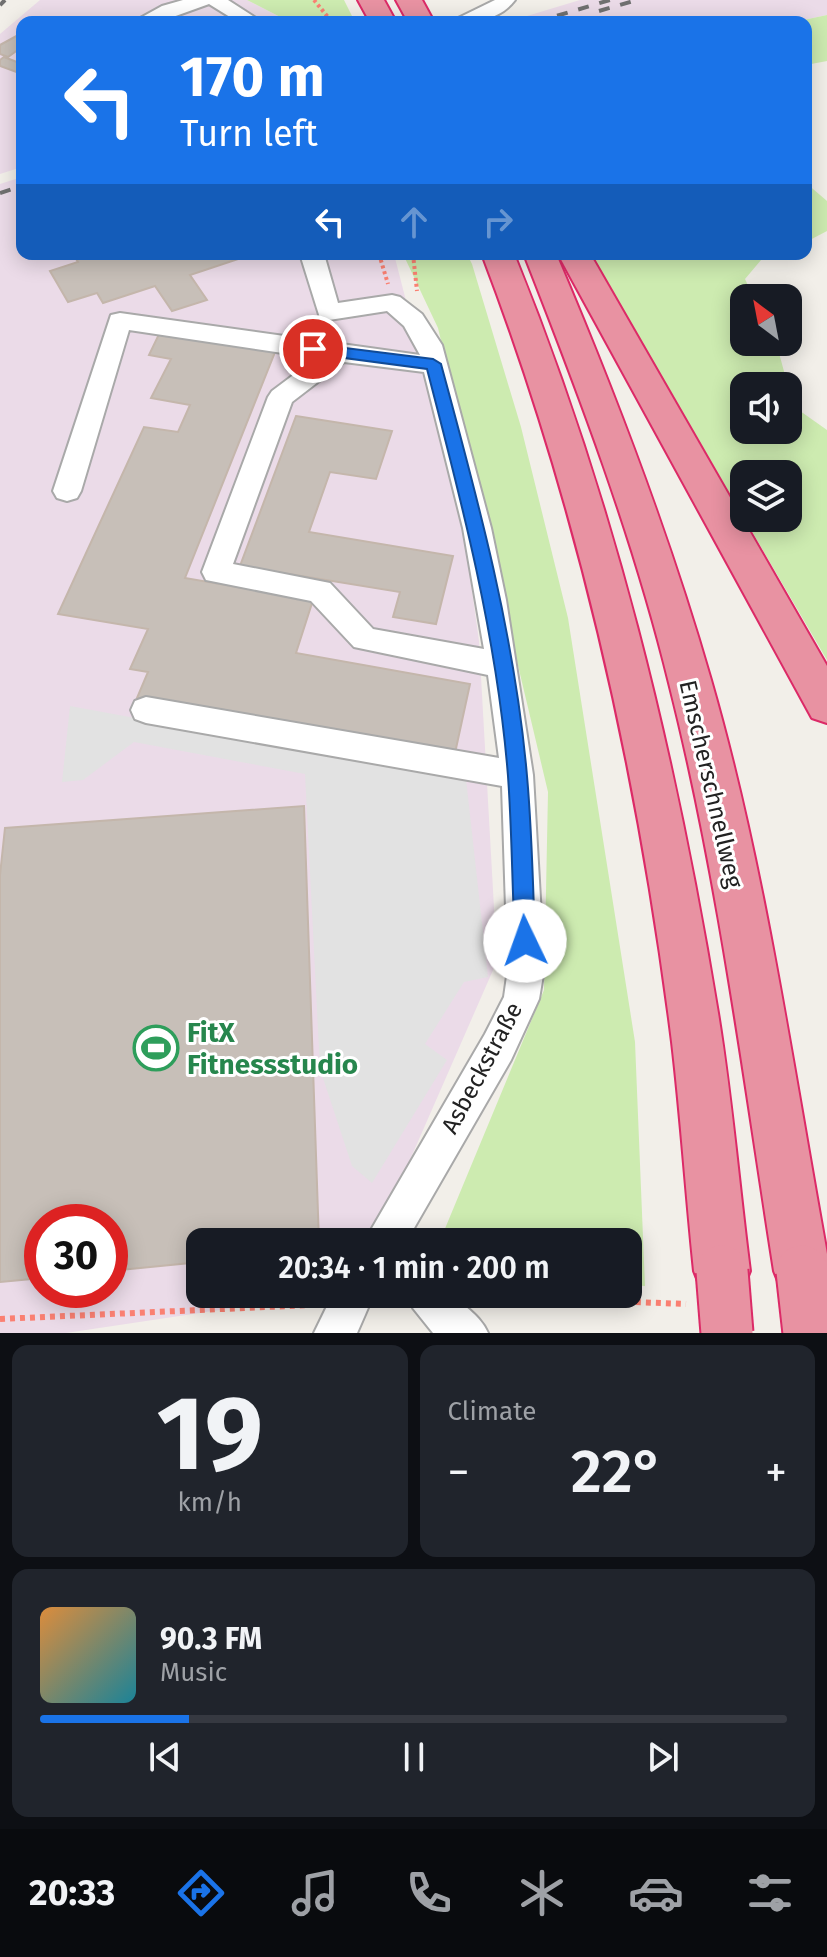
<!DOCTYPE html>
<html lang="en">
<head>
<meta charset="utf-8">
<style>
	body { margin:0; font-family:"Fira Sans",sans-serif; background:#20242c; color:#f1f3f6; height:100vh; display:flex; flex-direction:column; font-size:30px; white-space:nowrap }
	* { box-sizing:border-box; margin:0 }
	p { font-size:26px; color:#9ea1a6 }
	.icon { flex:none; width:44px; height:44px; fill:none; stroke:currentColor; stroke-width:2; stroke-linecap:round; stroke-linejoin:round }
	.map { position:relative; height:1333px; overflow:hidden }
	.drawer { display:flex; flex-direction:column; gap:12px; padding:12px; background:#0d0f14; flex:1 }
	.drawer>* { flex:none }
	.hud { position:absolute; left:16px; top:16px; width:796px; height:244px; border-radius:16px; box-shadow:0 4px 20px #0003; background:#1a73e8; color:#fff; overflow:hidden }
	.needle { width:52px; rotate:328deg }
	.fabs { position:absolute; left:730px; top:284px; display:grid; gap:16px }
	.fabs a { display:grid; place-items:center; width:72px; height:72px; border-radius:16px; background:#171b24; box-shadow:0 4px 20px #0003; font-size:40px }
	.speed { position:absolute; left:24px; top:1204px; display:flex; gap:16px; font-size:40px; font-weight:700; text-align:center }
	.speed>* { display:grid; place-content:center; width:104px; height:104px; border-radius:50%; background:#171b24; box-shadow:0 4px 20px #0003; line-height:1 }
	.speed .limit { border:12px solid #d22; background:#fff; color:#111 }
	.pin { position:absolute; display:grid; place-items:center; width:68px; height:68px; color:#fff; margin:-34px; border:4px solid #fff; border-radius:50%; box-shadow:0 2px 8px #0007 }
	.me { position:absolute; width:88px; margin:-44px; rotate:357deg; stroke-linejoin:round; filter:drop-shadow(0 0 6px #0008) }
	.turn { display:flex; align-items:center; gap:28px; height:168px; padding:0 32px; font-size:36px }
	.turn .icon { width:104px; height:104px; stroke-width:2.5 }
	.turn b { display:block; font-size:56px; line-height:68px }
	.lanes { display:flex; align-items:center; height:76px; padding:0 32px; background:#0003; justify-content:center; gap:40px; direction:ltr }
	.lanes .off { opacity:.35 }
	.big { font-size:60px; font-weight:600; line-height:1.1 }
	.drawer .tile { flex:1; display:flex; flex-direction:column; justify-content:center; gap:12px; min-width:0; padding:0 28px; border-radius:16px; background:#20242c }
	.drawer .dial { align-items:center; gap:0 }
	.dial b { font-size:104px; line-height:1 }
	.song { display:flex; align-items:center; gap:24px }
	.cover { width:96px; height:96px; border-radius:12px; background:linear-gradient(135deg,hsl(30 70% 55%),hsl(190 70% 35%)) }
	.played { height:8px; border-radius:4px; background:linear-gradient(90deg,#1a73e8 20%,#363941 20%) }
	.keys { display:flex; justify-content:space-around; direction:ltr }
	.heat { display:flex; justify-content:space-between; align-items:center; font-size:44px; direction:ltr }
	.drawer .tiles { flex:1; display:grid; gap:12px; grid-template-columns:1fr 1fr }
	.tile:last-child { grid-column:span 2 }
	.trip { position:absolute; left:186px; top:1228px; width:456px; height:80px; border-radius:16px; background:#171b24; box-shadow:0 4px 20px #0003; font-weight:600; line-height:80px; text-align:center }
	.menu { display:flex; height:128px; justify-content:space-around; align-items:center; background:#090b0e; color:#9ea1a6 }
	.menu .icon { width:56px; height:56px }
	.menu .active { color:#1a73e8 }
	.menu b { font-size:36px; color:#f1f3f6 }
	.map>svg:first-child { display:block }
	.industrial { fill:#ebdbe8; fill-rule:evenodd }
	.grass { fill:#cdebb0; fill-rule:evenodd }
	.parking { fill:#e2e2e2 }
	.building { fill:#c7bfb8; stroke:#c4b6ab; stroke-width:2 }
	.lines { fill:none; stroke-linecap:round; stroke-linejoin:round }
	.minor-casing { stroke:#a9a9a9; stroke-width:4 }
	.highway-casing { stroke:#dc2a67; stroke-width:4 }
	.path-far1 { stroke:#fa8072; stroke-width:4; stroke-dasharray:3 3; stroke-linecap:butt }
	.path { stroke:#fa8072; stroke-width:6; stroke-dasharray:5 5; stroke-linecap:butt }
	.minor { fill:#fff; fill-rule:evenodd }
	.highway { fill:#e892a2; fill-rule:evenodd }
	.rail { stroke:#707070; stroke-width:4; stroke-dasharray:11 11; stroke-linecap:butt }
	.highway-bridge-casing { stroke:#dc2a67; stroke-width:55; stroke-linecap:butt }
	.highway-bridge { stroke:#e892a2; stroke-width:51 }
	.route { fill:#1a73e8; stroke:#114b97; stroke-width:2 }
	.labels { text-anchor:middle; stroke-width:6; stroke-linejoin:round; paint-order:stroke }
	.street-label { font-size:24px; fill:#222; stroke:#fff }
	.near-leisure-label { font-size:28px; font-weight:bold; fill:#27864d; stroke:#fff; text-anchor:start }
</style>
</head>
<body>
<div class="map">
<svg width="827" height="1333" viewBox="0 0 827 1333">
	<rect width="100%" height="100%" fill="#f2efe9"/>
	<g class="industrial">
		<polygon points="40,0 247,0 290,22 22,22 22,167 0,174 0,34"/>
		<polygon points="580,0 827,0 827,15 794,22 507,22"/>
		<path d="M22 177V254H394L462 519 479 641 497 961 374 1242H200V1294H326L66 1333H0V184ZM42 1222H110V1290H42Z"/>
	</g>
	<g class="grass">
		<polygon points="247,0 344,0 355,22 290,22"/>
		<polygon points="827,15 827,61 806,65 806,22 794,22"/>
		<polygon points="806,183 827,201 827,231 806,242"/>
		<polygon points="403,254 467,254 472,264 521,427 568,618 635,1042 645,1286 628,1285 628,1242 456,1242 444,1231 544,990 548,792 438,328"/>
		<path d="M590 254H766L745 279 754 298H744V342H776L788 386H744V430H788V386L793 406 827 430V660ZM788 474V518H744V474Z"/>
	</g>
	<polygon class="parking" points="70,706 466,779 488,977 464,982 425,1044 447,1060 372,1183 352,1166 320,1069 305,774 134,742 83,780 62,782"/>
	<g class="building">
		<polygon points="22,33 19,49 8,57 0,54 0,45"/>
		<polygon points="4,57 22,64 22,74 0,66 0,60"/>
		<polygon points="73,254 253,254 190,275 207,300 172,311 155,286 103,303 97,293 68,302 50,271 78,262"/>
		<polygon points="161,330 277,347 185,578 313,600 296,653 470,684 455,753 137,698 148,672 130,669 148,629 58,614 144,427 178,432 190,405 151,398 171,359 149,355"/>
		<polygon points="296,416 392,431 376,479 330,472 309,532 453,556 436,624 393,617 400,592 240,566"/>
		<polygon points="304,806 319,1242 200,1242 200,1262 110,1271 110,1222 42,1222 42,1278 0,1282 0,875 5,828"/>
	</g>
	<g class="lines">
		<g class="minor-casing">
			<g id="minor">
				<polygon points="183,0 228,0 262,22 238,22 209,4 159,22 133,22 162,6"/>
				<path d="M495 0H515C499 21 475 22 450 22Z"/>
				<path d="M300 254H324L338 303 392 295 400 297 422 314 442 345 491 528 506 600 533 775 544 969 539 999 511 1060 406 1242H364L485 1034 504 997 508 969 502 786 146 723 135 719 131 710 135 701 146 697 499 758 488 675 354 647 311 601 206 580 202 572 268 397 272 391 316 358 129 330 81 491 77 498 67 501 57 498 53 491 111 315 120 313 420 355 404 326 387 311 329 320 320 318ZM344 362 424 372 463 528 484 649 373 629 330 583 233 564 292 402Z"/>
				<polygon points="333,1294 374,1294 357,1333 314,1333"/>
				<path d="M407 1294H453C466 1309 480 1315 488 1333H433L413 1308Z"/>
			</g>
		</g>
		<g class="highway-casing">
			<g id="highway">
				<polygon points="358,0 384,0 396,22 370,22"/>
				<polygon points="396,0 422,0 434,22 408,22"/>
				<path d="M482 254H514C614 500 675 751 718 1013 732 1098 739 1185 750 1271L742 1291 722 1299 702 1291 694 1271C686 1195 681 1118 672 1042 638 772 579 508 482 254Z"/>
				<path d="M524 254H556C615 393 669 534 711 680 765 867 792 1062 827 1254V1278L822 1291 802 1299 782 1291 774 1271C743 1074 718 876 669 683 633 536 579 394 524 254Z"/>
				<polygon points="558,254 590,254 827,666 827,723 812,718"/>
			</g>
		</g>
		<g class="path-far1">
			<polyline points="314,0 332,22"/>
			<polyline points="379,254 388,284"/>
			<polyline points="413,254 417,291"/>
		</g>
		<g class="path">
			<polyline points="476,1296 686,1304"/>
			<polyline points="0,1319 311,1305"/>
		</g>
		<use href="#minor" class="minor"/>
		<use href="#highway" class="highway"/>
		<g class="rail">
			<polyline points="0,5 5,0"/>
			<polyline points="599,11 637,0"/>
			<polyline points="536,22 610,0"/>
			<polyline points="0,193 22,186"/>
		</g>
		<g class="highway-bridge-casing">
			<g id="highway-bridge">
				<polyline points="722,1271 727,1333"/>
				<polyline points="802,1271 809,1333"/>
			</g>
		</g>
		<use href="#highway-bridge" class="highway-bridge"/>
	</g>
	<path class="route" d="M313 344 433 359 441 364C478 500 515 636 527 776 532 831 533 886 535 941L532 948 525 951 518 948 515 941C512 886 512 831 508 776 497 637 462 503 427 369L307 353V346Z"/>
	<defs>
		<g id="stadium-ring" transform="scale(2.3)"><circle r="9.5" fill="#fff" stroke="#2e9e5b" stroke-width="1.5"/><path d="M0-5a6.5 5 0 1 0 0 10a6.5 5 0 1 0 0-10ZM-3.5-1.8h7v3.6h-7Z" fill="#2e9e5b"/></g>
	</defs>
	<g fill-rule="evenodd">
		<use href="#stadium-ring" x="156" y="1048"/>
	</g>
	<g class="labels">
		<g class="street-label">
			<text transform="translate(711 784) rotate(77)" y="8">Emscherschnellweg</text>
			<text transform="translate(482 1068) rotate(-62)" y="8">Asbeckstraße</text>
		</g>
		<g class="near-leisure-label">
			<text x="187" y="1042">FitX<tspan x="187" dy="32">Fitnessstudio</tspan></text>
		</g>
	</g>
</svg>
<div class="fabs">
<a><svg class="needle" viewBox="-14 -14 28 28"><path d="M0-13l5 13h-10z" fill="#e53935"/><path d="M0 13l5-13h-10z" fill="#9ea1a6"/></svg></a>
<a><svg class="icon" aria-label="sound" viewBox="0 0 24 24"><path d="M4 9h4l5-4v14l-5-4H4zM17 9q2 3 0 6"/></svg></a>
<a><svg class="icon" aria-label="layers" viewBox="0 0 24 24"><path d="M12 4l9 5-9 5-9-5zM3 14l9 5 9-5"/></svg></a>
</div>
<div class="speed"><div class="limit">30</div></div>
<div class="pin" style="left:313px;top:349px;background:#d93025"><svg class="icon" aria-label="arrive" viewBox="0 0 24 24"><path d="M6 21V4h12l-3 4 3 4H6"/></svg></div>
<svg class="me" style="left:525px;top:941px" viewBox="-20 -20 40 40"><circle r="19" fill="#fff"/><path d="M0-13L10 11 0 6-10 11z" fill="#1a73e8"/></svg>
<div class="trip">20:34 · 1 min · 200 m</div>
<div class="hud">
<div class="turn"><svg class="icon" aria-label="left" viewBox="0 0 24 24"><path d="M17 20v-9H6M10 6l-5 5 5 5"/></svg><div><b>170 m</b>Turn left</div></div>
<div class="lanes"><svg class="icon" aria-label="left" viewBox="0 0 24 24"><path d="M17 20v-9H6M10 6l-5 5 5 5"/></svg><svg class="icon off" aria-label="ahead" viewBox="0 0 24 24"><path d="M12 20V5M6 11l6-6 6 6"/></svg><svg class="icon off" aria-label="right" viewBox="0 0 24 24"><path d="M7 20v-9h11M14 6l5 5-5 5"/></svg></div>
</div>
</div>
<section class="drawer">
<div class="tiles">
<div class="tile dial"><b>19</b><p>km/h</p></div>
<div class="tile"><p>Climate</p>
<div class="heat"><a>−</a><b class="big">22°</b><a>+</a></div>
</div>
<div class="tile">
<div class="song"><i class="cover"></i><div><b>90.3 FM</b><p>Music</p></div></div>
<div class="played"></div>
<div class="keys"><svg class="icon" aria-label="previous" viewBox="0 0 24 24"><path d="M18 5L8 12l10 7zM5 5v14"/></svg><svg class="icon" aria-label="pause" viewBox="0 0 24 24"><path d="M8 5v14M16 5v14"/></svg><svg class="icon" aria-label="next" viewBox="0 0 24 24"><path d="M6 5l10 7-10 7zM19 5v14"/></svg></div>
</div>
</div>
</section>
<nav class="menu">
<b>20:33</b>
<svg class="icon active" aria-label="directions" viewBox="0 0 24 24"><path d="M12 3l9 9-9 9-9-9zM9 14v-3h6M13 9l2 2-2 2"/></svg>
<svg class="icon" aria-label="music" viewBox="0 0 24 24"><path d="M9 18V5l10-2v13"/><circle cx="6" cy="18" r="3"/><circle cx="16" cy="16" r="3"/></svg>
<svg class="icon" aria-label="phone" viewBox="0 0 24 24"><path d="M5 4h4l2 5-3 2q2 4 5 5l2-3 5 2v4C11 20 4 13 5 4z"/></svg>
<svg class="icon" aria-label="climate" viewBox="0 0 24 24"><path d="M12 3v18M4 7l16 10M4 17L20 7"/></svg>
<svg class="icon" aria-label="car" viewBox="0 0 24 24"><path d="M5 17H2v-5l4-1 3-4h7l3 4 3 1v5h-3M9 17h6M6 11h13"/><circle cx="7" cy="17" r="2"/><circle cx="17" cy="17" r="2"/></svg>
<svg class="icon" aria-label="filters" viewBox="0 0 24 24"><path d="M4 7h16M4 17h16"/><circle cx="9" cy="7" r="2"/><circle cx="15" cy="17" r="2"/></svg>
</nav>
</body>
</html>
